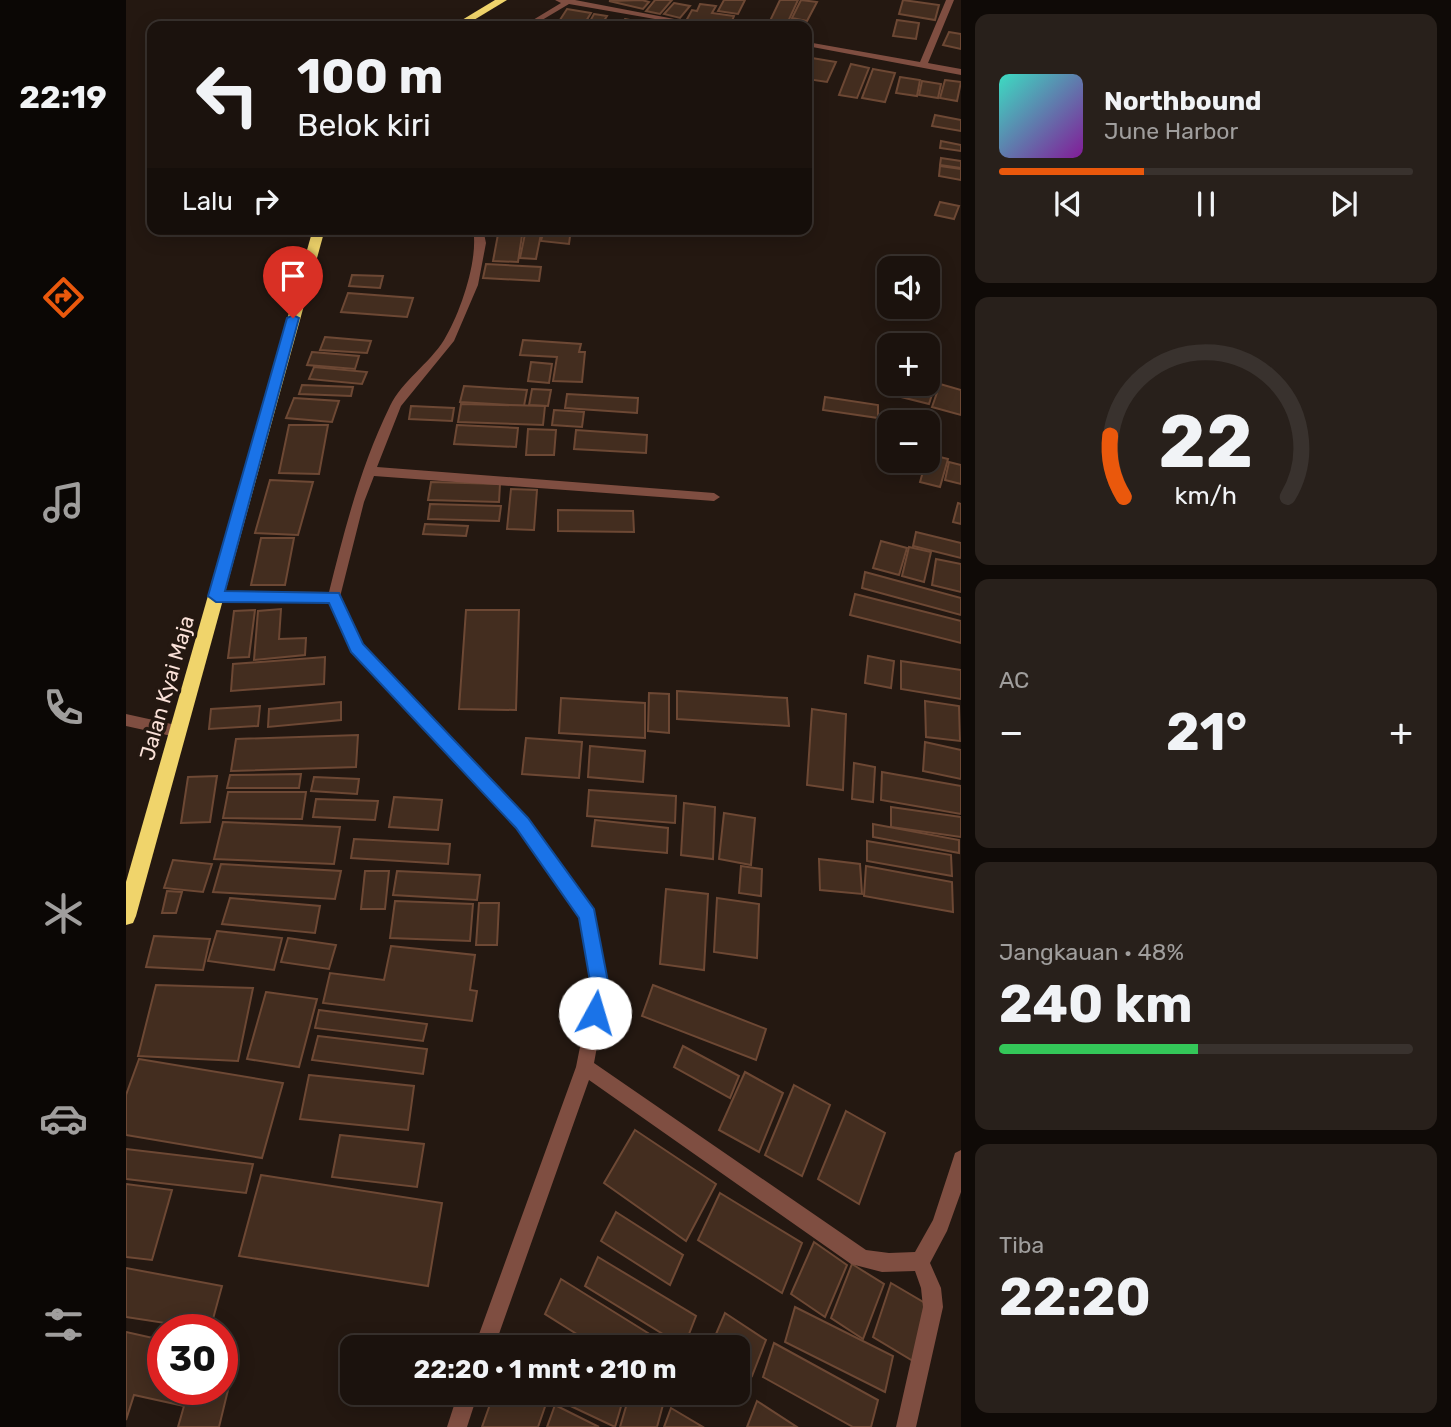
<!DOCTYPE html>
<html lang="id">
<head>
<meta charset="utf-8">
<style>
	body { margin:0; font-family:Rubik,sans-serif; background:#28201b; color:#f1f3f6; height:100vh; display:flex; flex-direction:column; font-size:26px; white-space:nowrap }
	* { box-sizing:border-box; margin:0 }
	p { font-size:23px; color:#a09e9d }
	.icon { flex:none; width:38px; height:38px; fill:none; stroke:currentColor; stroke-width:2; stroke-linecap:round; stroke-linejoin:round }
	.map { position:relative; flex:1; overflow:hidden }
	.drawer { display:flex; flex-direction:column; gap:14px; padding:14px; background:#0f0a07; width:490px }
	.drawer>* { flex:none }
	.top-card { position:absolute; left:21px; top:21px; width:665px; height:214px; border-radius:14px; box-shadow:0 4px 18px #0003,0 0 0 2px #39322e; background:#1b120d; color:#f1f3f6; overflow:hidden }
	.fabs { position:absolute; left:751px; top:256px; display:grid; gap:14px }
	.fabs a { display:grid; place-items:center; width:63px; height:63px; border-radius:14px; background:#1b120d; box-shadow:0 4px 18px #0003,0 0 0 2px #39322e; font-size:35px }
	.speed { position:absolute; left:21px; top:1314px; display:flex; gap:14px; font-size:35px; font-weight:700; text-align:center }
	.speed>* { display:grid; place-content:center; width:91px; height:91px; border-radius:50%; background:#1b120d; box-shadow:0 4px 18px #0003,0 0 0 2px #39322e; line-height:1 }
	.speed .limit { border:10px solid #d22; background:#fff; color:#111 }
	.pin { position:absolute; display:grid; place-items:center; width:60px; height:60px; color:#fff; margin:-72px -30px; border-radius:50% 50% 50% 0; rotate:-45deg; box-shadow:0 0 7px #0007 }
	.pin .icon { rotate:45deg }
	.me { position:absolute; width:77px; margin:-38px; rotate:6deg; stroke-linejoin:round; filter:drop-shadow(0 0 5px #0008) }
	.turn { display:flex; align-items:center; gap:24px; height:147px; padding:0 35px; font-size:32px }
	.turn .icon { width:91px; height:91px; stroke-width:2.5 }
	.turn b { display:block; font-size:49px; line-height:60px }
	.then { display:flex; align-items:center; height:66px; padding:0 35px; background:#0003; gap:14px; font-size:26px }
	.big { font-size:52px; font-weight:700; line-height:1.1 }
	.drawer .tile { flex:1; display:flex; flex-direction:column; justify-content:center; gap:10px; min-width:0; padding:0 24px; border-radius:14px; background:#28201b }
	.drawer .dial { align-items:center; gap:0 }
	.dial svg { height:182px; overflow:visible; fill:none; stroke:#39322e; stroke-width:7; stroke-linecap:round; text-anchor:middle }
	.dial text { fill:#f1f3f6; stroke:none }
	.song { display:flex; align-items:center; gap:21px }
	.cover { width:84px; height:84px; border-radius:10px; background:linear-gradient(135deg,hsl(170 70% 55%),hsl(290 70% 35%)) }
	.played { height:7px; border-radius:4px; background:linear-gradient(90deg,#ea580c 35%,#39322e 35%) }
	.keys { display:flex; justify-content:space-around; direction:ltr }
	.heat { display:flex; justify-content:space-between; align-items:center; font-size:38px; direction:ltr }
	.charge { height:10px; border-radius:5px; background:linear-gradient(90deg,#34c759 48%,#39322e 0) }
	.trip { position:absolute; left:214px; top:1335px; width:410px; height:70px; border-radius:14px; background:#1b120d; box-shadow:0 4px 18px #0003,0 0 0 2px #39322e; font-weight:700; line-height:70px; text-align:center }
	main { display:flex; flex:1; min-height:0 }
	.tab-bar { display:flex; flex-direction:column; width:126px; justify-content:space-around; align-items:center; background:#0b0705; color:#a09e9d }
	.tab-bar .icon { width:49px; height:49px }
	.tab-bar .current { color:#ea580c }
	.tab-bar b { font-size:32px; color:#f1f3f6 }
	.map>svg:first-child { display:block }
	.building { fill:#432d1f; stroke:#6d4834; stroke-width:2 }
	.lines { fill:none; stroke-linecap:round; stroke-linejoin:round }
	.street { fill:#7f4e41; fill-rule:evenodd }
	.primary { fill:#f0d46b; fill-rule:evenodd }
	.route { fill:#1a73e8; stroke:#114b97; stroke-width:2 }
	.labels { text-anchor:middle; stroke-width:7; stroke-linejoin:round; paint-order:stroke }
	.street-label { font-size:21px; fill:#fbe2d9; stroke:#241811 }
</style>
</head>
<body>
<main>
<nav class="tab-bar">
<b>22:19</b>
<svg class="icon current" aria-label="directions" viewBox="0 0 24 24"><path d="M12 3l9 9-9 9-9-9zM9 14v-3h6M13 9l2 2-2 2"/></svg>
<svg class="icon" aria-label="music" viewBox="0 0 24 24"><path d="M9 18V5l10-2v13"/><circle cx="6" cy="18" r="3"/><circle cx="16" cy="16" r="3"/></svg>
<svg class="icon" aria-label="phone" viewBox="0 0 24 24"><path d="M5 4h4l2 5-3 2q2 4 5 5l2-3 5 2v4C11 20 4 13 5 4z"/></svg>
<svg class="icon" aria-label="climate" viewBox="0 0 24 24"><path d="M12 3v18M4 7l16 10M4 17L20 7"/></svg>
<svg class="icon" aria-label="car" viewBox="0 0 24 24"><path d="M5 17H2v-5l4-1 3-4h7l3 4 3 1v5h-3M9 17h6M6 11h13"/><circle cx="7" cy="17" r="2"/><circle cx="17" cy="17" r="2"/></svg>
<svg class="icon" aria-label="filters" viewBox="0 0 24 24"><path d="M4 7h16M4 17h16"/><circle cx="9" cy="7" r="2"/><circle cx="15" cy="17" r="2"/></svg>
</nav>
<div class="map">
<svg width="835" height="1427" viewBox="0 0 835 1427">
	<rect width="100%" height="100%" fill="#241811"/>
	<g class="building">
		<polygon points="516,0 523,2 517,9 483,1"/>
		<polygon points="529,0 546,0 534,14 520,11"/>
		<polygon points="598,0 619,0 612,14 592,11"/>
		<polygon points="654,0 672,0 660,26 642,25"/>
		<polygon points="675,0 691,2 681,21 666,18"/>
		<polygon points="777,0 813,5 809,20 773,14"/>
		<polygon points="548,3 564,6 554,18 538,14"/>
		<polygon points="574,4 590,6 586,13 608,16 604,26 560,21 566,10 571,11"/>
		<polygon points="441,9 465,13 457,26 430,26"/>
		<polygon points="468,14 481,16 476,24 463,23"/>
		<polygon points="499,19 519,23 517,26 493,26"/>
		<polygon points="771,20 793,23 790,39 767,36"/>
		<polygon points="823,32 835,34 835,49 817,45"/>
		<polygon points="686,58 710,62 701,82 681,79"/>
		<polygon points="725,64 743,68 731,98 713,95"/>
		<polygon points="747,69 769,73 759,102 736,98"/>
		<polygon points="774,77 794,80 791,96 770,93"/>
		<polygon points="819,80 835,82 831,101 814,98"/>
		<polygon points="796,81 815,84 812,98 793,95"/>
		<polygon points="809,115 835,120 835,131 806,126"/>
		<polygon points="815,141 835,145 835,151 814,148"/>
		<polygon points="815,158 835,161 835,168 814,165"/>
		<polygon points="814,166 835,169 835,180 813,176"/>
		<polygon points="814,202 833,206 828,219 809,215"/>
		<polygon points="373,229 397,229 392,262 367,261"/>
		<polygon points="400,229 416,229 410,259 394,258"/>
		<polygon points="418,229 445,229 443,244 415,241"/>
		<polygon points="360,264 415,267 413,281 357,278"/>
		<polygon points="226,275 257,276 254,288 223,286"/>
		<polygon points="222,293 287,298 281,317 215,312"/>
		<polygon points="199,337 245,341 241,353 194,350"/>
		<polygon points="397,340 455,344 453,352 459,352 456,382 427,381 431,357 394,355"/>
		<polygon points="186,352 233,356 229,369 181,365"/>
		<polygon points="405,362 426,364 423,383 402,381"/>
		<polygon points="188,367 241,372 236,384 183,379"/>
		<polygon points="771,383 802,383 809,385 803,404 767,395"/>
		<polygon points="814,384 835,390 835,415 806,407"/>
		<polygon points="176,385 227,387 225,396 173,394"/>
		<polygon points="338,386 401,390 398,406 334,402"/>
		<polygon points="406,389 425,390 422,406 403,405"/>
		<polygon points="441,394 512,398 511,413 439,408"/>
		<polygon points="699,397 752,405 752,418 697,410"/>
		<polygon points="168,398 213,401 206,422 160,418"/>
		<polygon points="335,404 419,406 417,425 332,422"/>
		<polygon points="285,406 328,408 326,421 283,419"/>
		<polygon points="428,410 458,412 456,427 426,425"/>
		<polygon points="163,425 202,425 193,474 153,473"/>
		<polygon points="331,425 392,428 390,447 328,444"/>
		<polygon points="402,429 430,430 428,455 400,455"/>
		<polygon points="450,430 521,435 520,453 448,449"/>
		<polygon points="802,454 822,459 814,487 794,482"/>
		<polygon points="823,462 835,465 835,484 819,480"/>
		<polygon points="144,480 187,482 172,535 129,533"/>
		<polygon points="305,482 374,484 373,502 302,500"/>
		<polygon points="385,489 411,490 408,530 381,529"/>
		<polygon points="832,503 835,504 835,524 827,522"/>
		<polygon points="304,504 375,506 373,521 302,519"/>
		<polygon points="432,510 507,511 508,532 432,531"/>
		<polygon points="299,524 342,526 340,536 297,534"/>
		<polygon points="790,532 835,543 835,558 787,546"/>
		<polygon points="135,538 168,538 159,585 125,585"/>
		<polygon points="755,541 781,548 773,575 747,568"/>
		<polygon points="783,547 805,552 798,582 776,576"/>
		<polygon points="810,559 835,564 835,592 806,585"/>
		<polygon points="739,572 835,598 835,615 736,588"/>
		<polygon points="729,594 835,621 835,643 724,615"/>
		<polygon points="155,609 153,639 180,638 179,655 128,660 132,611"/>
		<polygon points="129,610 123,657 102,658 108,611"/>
		<polygon points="340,610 393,610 390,710 333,709"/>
		<polygon points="742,656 768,661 765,688 739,683"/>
		<polygon points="199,657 198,684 105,691 107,664"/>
		<polygon points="775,661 835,670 835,699 775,689"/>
		<polygon points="551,691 661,698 663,726 551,719"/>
		<polygon points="523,693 543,694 543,733 522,731"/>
		<polygon points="435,698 519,703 519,738 433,733"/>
		<polygon points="799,701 833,706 834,741 800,737"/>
		<polygon points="215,702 215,720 142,727 143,709"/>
		<polygon points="134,706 132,726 83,729 85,709"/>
		<polygon points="686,709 720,714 717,790 681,785"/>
		<polygon points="232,735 230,767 105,771 110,739"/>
		<polygon points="400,738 456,742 453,778 396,774"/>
		<polygon points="799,742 835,750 835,779 797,771"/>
		<polygon points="464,746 519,751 517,782 462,777"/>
		<polygon points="728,763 749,767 747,802 726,799"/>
		<polygon points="756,772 835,786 835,814 755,800"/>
		<polygon points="175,774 173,788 101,788 104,775"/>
		<polygon points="91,776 84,822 55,823 62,777"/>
		<polygon points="188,777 233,779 231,794 185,791"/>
		<polygon points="463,790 550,796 549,823 461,816"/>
		<polygon points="102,792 180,792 176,819 97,818"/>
		<polygon points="268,797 316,800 312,830 263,827"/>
		<polygon points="190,799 252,801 249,820 187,817"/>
		<polygon points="558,803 589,807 587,859 555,855"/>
		<polygon points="765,807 835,817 835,837 765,827"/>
		<polygon points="598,813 629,818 625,865 593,859"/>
		<polygon points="469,820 542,828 541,853 466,846"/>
		<polygon points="97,822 214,827 208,864 88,859"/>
		<polygon points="747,824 833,840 833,853 747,837"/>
		<polygon points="228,839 324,844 322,864 225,858"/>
		<polygon points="741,841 825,855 826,876 741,861"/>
		<polygon points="693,859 734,864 736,894 694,890"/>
		<polygon points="47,860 86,864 77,892 38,888"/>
		<polygon points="95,864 215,871 209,899 87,892"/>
		<polygon points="615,866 636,869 635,896 613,893"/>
		<polygon points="740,866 826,882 827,912 738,896"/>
		<polygon points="239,871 263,871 259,909 235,909"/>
		<polygon points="271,871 354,875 351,900 267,895"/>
		<polygon points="540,889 582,894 578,970 534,964"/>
		<polygon points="41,891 56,892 50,913 36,913"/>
		<polygon points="104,898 194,906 189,933 96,924"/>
		<polygon points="591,898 633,904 631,958 588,952"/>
		<polygon points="269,901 347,904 344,941 264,938"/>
		<polygon points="353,903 373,903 371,945 350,945"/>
		<polygon points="91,931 156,938 148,970 82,961"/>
		<polygon points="28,936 84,939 77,970 20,967"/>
		<polygon points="162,938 210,945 203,969 155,962"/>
		<polygon points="265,946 349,955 344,990 351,991 346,1021 197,1003 204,973 258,980"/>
		<polygon points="30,985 127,988 112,1061 12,1056"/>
		<polygon points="527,985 640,1029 630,1060 516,1016"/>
		<polygon points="140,992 191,999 173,1067 121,1059"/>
		<polygon points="193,1010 301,1024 297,1041 189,1028"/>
		<polygon points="192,1036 301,1049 297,1074 186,1060"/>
		<polygon points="557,1046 613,1076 604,1098 548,1067"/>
		<polygon points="13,1059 157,1083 136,1158 0,1135 0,1095"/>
		<polygon points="619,1072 657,1093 633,1152 593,1130"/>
		<polygon points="183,1075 288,1086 282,1130 174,1119"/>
		<polygon points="668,1085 704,1105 676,1176 639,1155"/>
		<polygon points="720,1111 759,1133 733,1204 692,1179"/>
		<polygon points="509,1130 590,1184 560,1241 478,1183"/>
		<polygon points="214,1135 298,1144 291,1187 206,1177"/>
		<polygon points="0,1149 127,1164 120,1193 0,1179"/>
		<polygon points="135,1175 316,1203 302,1286 113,1256"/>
		<polygon points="0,1184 46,1190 26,1260 0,1257"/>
		<polygon points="594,1193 676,1243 656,1293 572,1240"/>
		<polygon points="490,1212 557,1255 544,1285 475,1241"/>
		<polygon points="688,1242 721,1265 699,1317 665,1294"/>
		<polygon points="472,1257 570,1316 558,1347 459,1286"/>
		<polygon points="726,1264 758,1284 737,1339 705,1318"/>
		<polygon points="0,1268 96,1286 84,1330 0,1317"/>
		<polygon points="435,1279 546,1348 473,1348 419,1314"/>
		<polygon points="765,1283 804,1306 787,1361 747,1337"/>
		<polygon points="669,1307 767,1356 759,1392 659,1342"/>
		<polygon points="599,1313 640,1340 626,1376 611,1366 611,1348 584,1348"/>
		<polygon points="0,1332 27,1338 25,1347 37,1349 37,1390 96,1390 96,1355 110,1357 93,1427 52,1427 58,1406 8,1395 0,1420"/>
		<polygon points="648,1343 752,1400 745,1427 727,1427 637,1377"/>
		<polygon points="368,1393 412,1393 422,1398 412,1427 356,1427"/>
		<polygon points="417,1393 499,1393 489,1427"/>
		<polygon points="504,1393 521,1393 538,1401 531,1427 494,1427"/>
		<polygon points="631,1401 671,1427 621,1427"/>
		<polygon points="429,1405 473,1427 421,1427"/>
		<polygon points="545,1408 577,1427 538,1427"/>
	</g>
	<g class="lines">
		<g class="street">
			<polygon points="429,0 449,0 585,26 569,26 443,4 406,26 397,26 435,3"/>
			<polygon points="820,0 828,0 802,63 835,69 835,75 681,46 681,42 794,62"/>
			<path d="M347 229H357L360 243 352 285 328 341 275 406 251 467 588 493 594 497 588 501 248 476 238 502 214 597 236 644 401 818 468 910 482 987 468 1063 740 1250 763 1253 789 1252 807 1220 829 1153 835 1150V1192L821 1231 804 1263 815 1288 817 1307 790 1427H770L797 1307 795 1288 789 1271 756 1272 725 1264 463 1080 368 1348H348L450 1067 466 987 455 918 391 828 226 651 204 602 90 601 84 596 90 591 203 592C219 528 235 465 264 406 276 381 303 364 318 340 334 314 353 259 347 229Z"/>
			<polygon points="0,714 50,725 55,727 57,731 55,735 50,737 0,726"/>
			<polygon points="332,1393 352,1393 341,1427 321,1427"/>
		</g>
		<g class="primary">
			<polygon points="369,0 381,0 338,26 326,26"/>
			<polygon points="187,229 199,229 10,916 7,923 0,925 0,882"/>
		</g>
	</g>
	<polygon class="route" points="167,315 173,318 99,591 213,593 237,644 402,818 468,909 483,987 476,1020 469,1023 462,1020 459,1013 465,987 453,918 390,828 225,652 203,603 90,602 82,596 161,318"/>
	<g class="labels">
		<g class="street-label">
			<text transform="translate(41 688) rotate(-74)" y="7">Jalan Kyai Maja</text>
		</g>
	</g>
</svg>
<div class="fabs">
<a><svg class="icon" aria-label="sound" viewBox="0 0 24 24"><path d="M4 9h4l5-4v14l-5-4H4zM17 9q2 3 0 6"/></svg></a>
<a>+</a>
<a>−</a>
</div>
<div class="speed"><div class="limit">30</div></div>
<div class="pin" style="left:167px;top:318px;background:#d93025"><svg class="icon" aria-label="arrive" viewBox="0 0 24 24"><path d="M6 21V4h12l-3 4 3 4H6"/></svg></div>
<svg class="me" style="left:469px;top:1013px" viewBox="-20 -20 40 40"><circle r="19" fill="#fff"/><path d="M0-13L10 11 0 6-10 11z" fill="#1a73e8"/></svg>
<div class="trip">22:20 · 1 mnt · 210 m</div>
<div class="top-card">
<div class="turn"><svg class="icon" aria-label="left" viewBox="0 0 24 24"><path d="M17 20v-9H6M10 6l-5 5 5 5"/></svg><div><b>100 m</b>Belok kiri</div></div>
<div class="then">Lalu<svg class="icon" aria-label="right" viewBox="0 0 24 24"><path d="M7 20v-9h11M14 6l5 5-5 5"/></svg></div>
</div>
</div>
<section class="drawer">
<div class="tile">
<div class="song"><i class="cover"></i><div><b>Northbound</b><p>June Harbor</p></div></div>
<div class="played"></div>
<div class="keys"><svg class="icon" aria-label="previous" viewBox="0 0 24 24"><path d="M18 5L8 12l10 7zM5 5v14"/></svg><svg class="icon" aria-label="pause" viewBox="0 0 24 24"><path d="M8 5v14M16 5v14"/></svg><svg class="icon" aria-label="next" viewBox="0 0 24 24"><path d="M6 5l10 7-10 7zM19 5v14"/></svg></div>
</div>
<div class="tile dial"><svg viewBox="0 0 100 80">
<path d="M14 69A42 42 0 1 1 86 69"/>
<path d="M14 69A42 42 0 0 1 8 42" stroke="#ea580c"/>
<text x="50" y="56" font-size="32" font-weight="700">22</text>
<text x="50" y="72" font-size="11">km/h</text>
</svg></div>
<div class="tile"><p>AC</p>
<div class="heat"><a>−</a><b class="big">21°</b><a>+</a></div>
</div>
<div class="tile"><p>Jangkauan · 48%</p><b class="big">240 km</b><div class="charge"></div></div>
<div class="tile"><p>Tiba</p><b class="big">22:20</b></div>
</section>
</main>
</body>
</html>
